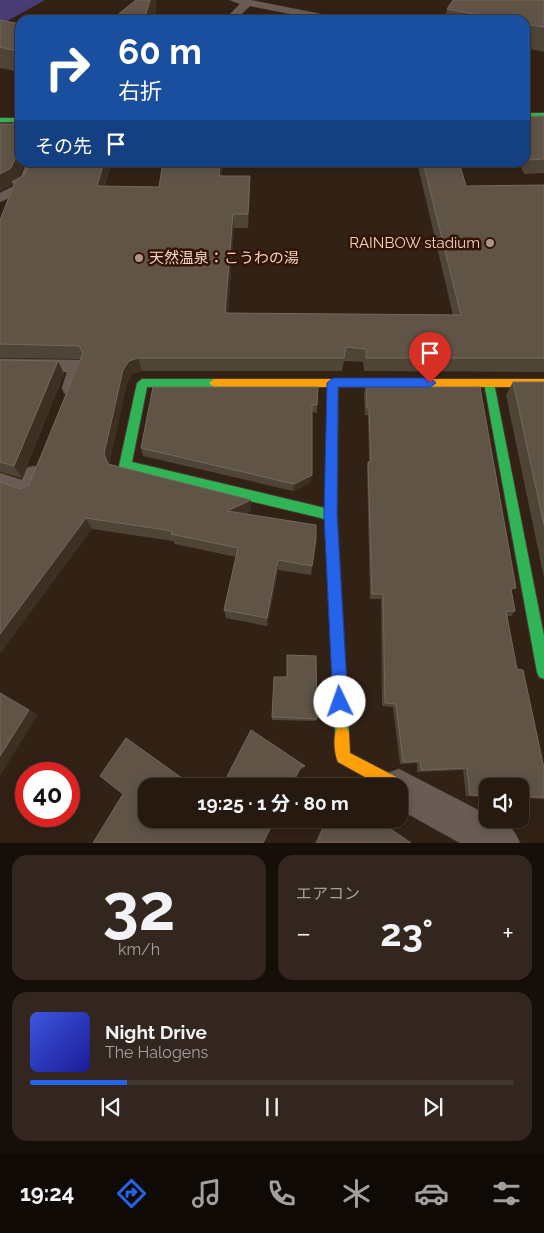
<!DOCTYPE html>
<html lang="ja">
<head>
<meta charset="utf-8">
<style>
	body { margin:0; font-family:Raleway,"Noto Sans JP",sans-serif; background:#32261e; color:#f1f3f6; height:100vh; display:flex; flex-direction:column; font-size:19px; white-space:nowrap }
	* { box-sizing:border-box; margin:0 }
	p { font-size:16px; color:#a4a09f }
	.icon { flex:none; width:28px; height:28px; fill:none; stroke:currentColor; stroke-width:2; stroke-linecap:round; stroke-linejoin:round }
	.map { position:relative; height:843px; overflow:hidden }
	.panel { display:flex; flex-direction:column; gap:12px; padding:12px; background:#150e09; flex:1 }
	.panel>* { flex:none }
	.hud { position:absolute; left:15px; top:15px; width:515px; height:152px; border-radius:15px; box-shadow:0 2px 12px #0003,0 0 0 1px #423830; background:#1a4fa0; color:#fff; overflow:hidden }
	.buttons { position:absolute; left:479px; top:778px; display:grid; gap:10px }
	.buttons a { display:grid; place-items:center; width:50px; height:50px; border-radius:10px; background:#261910; box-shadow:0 2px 12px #0003,0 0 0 1px #423830; font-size:25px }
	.speed { position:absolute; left:15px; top:762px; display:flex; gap:10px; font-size:25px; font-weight:700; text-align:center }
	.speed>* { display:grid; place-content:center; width:65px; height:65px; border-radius:50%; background:#261910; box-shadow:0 2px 12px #0003,0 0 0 1px #423830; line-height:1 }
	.speed .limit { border:8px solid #d22; background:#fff; color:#111 }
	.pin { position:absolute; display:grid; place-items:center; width:42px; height:42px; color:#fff; margin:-51px -21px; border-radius:50% 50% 50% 0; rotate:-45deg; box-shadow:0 0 5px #0007 }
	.pin .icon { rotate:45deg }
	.me { position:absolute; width:55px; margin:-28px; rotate:357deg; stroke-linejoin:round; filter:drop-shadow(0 0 4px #0008) }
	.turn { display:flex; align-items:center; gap:18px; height:105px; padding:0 20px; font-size:22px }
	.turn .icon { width:65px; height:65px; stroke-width:2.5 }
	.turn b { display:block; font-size:35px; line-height:42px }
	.then { display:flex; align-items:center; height:48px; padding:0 20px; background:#0003; gap:10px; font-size:19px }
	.big { font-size:38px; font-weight:700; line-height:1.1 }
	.panel .widget { flex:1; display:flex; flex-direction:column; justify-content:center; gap:8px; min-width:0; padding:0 18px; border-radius:15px; background:#32261e }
	.panel .dial { align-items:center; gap:0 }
	.dial b { font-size:65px; line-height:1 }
	.song { display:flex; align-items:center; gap:15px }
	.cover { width:60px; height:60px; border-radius:8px; background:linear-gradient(135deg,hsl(230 70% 55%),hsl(240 70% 35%)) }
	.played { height:5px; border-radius:2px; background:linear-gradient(90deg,#2563eb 20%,#423830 20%) }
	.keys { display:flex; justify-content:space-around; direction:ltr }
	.heat { display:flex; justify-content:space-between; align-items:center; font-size:28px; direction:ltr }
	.panel .tiles { flex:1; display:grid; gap:12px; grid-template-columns:1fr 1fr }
	.widget:last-child { grid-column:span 2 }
	.trip { position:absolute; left:138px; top:778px; width:270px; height:50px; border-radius:15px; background:#261910; box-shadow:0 2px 12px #0003,0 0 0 1px #423830; font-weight:700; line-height:50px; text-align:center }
	.tab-bar { display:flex; height:80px; justify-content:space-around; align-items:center; background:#0f0a06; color:#a4a09f }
	.tab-bar .icon { width:35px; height:35px }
	.tab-bar .selected { color:#2563eb }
	.tab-bar b { font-size:22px; color:#f1f3f6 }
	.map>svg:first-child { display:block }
	.green { fill:#493b74 }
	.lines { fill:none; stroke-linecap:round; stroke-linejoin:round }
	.lane-casing { stroke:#4b3d35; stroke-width:1 }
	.street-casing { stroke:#4b3d35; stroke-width:1 }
	.fast-casing { stroke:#4b3d35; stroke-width:2 }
	.slow-casing { stroke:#4b3d35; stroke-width:2 }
	.lane { fill:#6a5c54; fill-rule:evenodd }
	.street { fill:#6a5c54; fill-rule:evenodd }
	.fast { fill:#30b455; fill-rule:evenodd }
	.slow { fill:#ff9f0a; fill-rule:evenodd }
	.wall { fill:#4f4537 }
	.shaded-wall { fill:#3c3023 }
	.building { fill:#605447; stroke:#75685b }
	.route { fill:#2563eb; stroke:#184099 }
	.poi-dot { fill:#aa9589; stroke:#341401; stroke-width:2 }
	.labels { text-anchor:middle; stroke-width:5; stroke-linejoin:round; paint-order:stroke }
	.poi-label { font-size:15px; fill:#ebd4c8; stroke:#341401; text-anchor:end }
</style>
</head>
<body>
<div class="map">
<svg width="544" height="843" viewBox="0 0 544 843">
	<rect width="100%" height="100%" fill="#322115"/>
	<polygon class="green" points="0,0 45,0 0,25"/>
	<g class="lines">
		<g class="lane-casing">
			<g id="lane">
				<polygon points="230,0 250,0 336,17 341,20 321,20 250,6 235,20 224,20 240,4"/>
				<polygon points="27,162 40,162 28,189 0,202 0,193 18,184"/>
				<polygon points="0,359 78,360 84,361 86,366 76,393 70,395 64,393 62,388 67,372 0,371"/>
				<polygon points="34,466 41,468 43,474 35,496 28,498 0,489 0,473 22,480 27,468"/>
			</g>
		</g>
		<g class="street-casing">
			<path id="street" d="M399 769 488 815V819C505 819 514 828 520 843H460L399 809V786H381L385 774Z"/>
		</g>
		<g class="fast-casing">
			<g id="fast">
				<rect x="525" y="113" width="19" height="4"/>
				<rect x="0" y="118" width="20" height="4"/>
				<polygon points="142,379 214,379 219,383 214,387 147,387 132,462 325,508 328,383 329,380 337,380 338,383 337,515 349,733 347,738 342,740 337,738 335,733 325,519 121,470 119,466 137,383"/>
				<polygon points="489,379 494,383 544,636 544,679 539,677 537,672 484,383"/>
			</g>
		</g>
		<g class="slow-casing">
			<g id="slow">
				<polygon points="214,379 544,379 544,387 214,387 209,383"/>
				<path d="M342 726 347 728 349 733 350 753 402 780 404 786 402 792 399 793V786H381L338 762C334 753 333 737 337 728Z"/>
			</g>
		</g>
		<use href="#lane" class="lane"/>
		<use href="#street" class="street"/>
		<use href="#fast" class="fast"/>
		<use href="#slow" class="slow"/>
	</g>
	<g class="wall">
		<polygon points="544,0 544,52 525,48 525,20 445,20 447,9"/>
		<polygon points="0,20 20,24 20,72 0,68"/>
		<polygon points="544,116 544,173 524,174 519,162 525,162 525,117"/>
		<polygon points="0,124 18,178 105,186 159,187 163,162 223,162 222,176 250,190 248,228 234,228 228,313 453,315 417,162 459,162 466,186 544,185 544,372 364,371 363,362 344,361 342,371 142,371 132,374 127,383 109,464 251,500 251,511 245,514 316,539 311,575 278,570 267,626 226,618 224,610 236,557 175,544 173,541 92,529 20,489 29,485 80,359 0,358 0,220 13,185 13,184 0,191"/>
		<polygon points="0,360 58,361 64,374 22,478 0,472"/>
		<polygon points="513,382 544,382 544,578 506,395"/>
		<polygon points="153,387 317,405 317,413 312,412 311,482 293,491 143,456 141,448"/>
		<polygon points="366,387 512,593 515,611 511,616 507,616 517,669 544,768 544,799 520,798 520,786 488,786 488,797 466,796 463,770 417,772 417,763 400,764 393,707 382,706 381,599 370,599 367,469 368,462 369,462 368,415 365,415 364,395"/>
		<polygon points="274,677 317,719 316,721 272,720"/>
		<polygon points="251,730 305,766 304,768 301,769"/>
		<polygon points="326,819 376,819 411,843 315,843"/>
	</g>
	<g class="shaded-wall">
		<polygon points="150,0 156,0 157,7 153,20 144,20"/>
		<polygon points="20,148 20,162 25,162 17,183 12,182 13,184 0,191 0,174"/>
		<polygon points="104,162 112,162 101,201 97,186"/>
		<polygon points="220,162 223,162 220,190 219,176"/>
		<polygon points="250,176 250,190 248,228 248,214"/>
		<polygon points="233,214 234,228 227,327 225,313"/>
		<polygon points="138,358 142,371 132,374 127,383 109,466 104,454 123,370 129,361"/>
		<polygon points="58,361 64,374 22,478 14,466"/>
		<polygon points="312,475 311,482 293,491 294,484"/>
		<polygon points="251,500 251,511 228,522 227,511"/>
		<polygon points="86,518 92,529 0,654 0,634"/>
		<polygon points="278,560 278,570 267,626 267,618"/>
		<polygon points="0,693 38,715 0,776"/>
	</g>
	<g class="building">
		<polygon points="136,0 150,0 144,20 111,20"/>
		<polygon points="453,0 544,0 544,27 525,24 525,20 506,20 447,9"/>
		<polygon points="0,20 20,24 20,52 0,47"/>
		<polygon points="544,116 544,159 529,160 525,150 525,117"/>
		<polygon points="0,124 20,124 20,148 11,168 0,174"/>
		<polygon points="30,162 104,162 97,186 159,187 163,162 220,162 219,176 250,176 248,214 233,214 225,313 461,315 423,162 459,162 466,186 544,185 544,358 366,358 366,349 346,347 344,358 138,358 129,361 123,370 104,454 108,464 251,500 227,511 316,525 316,539 312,566 278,560 267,618 224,610 238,548 171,534 172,531 86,518 0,634 0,482 20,489 29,485 83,353 79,346 0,344 0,220 15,182 12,182 24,175"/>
		<polygon points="0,360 58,361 14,466 0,462"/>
		<polygon points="513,382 544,382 544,525"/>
		<polygon points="153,387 318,387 317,405 312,405 312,475 294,484 141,448"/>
		<polygon points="366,387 480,387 516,588 511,589 515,611 506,611 517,669 523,670 544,768 544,797 520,797 520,786 488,786 488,796 470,795 467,768 421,770 420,761 403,762 396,704 385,703 383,594 372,594 368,462 371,462 369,408 367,408"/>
		<polygon points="287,655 316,656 317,719 272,717 274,677 287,677"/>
		<polygon points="0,693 29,710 0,756"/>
		<polygon points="251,730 305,766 300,766 301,767 291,786 222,786"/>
		<polygon points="126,738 193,786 146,786 146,819 275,819 263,843 93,843 123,794 100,776"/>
		<polygon points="327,819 376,819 411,843 317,843"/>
	</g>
	<polygon class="route" points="333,378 430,378 436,383 430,387 338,387 337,515 348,702 345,707 340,709 335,707 333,702 324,515 327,383"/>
	<g class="poi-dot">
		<circle cx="490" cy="243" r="5"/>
		<circle cx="139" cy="258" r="5"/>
	</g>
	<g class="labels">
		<g class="poi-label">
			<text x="480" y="248">RAINBOW stadium</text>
			<text x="149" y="263" text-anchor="start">天然温泉：こうわの湯</text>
		</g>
	</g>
</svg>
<div class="buttons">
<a><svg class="icon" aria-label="sound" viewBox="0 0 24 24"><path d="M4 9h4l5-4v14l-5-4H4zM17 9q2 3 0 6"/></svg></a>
</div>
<div class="speed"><div class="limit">40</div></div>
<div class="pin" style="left:430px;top:383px;background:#d93025"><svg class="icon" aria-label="arrive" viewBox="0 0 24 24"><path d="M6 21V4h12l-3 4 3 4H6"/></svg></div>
<svg class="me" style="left:340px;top:702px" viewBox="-20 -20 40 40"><circle r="19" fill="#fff"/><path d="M0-13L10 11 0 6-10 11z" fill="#2563eb"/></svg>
<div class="trip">19:25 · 1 分 · 80 m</div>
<div class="hud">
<div class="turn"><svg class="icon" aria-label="right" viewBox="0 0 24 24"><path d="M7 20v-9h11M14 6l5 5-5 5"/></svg><div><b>60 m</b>右折</div></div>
<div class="then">その先<svg class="icon" aria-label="arrive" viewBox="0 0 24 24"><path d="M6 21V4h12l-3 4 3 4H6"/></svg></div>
</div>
</div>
<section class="panel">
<div class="tiles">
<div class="widget dial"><b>32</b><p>km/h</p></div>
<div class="widget"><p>エアコン</p>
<div class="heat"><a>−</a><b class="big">23°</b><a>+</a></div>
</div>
<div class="widget">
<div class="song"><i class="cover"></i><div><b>Night Drive</b><p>The Halogens</p></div></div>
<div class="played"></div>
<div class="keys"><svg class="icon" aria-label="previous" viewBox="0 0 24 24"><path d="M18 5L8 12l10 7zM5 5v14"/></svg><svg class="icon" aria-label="pause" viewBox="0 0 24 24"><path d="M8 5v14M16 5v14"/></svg><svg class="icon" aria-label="next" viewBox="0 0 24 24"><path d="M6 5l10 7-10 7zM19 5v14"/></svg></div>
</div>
</div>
</section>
<nav class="tab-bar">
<b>19:24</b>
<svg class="icon selected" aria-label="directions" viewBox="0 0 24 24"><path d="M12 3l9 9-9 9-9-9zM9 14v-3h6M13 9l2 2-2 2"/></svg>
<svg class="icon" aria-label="music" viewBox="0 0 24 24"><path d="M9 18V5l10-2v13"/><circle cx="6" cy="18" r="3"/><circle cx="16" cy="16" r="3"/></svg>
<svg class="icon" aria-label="phone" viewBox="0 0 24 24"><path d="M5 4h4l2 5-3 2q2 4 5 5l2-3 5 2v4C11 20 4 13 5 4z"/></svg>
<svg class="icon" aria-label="climate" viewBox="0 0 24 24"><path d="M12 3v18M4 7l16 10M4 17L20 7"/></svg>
<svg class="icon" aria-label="car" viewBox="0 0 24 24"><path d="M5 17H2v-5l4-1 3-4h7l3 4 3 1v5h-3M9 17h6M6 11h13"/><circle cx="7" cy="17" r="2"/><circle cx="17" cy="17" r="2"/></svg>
<svg class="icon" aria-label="filters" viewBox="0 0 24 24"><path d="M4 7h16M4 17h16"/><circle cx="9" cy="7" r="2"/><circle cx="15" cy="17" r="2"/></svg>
</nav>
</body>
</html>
